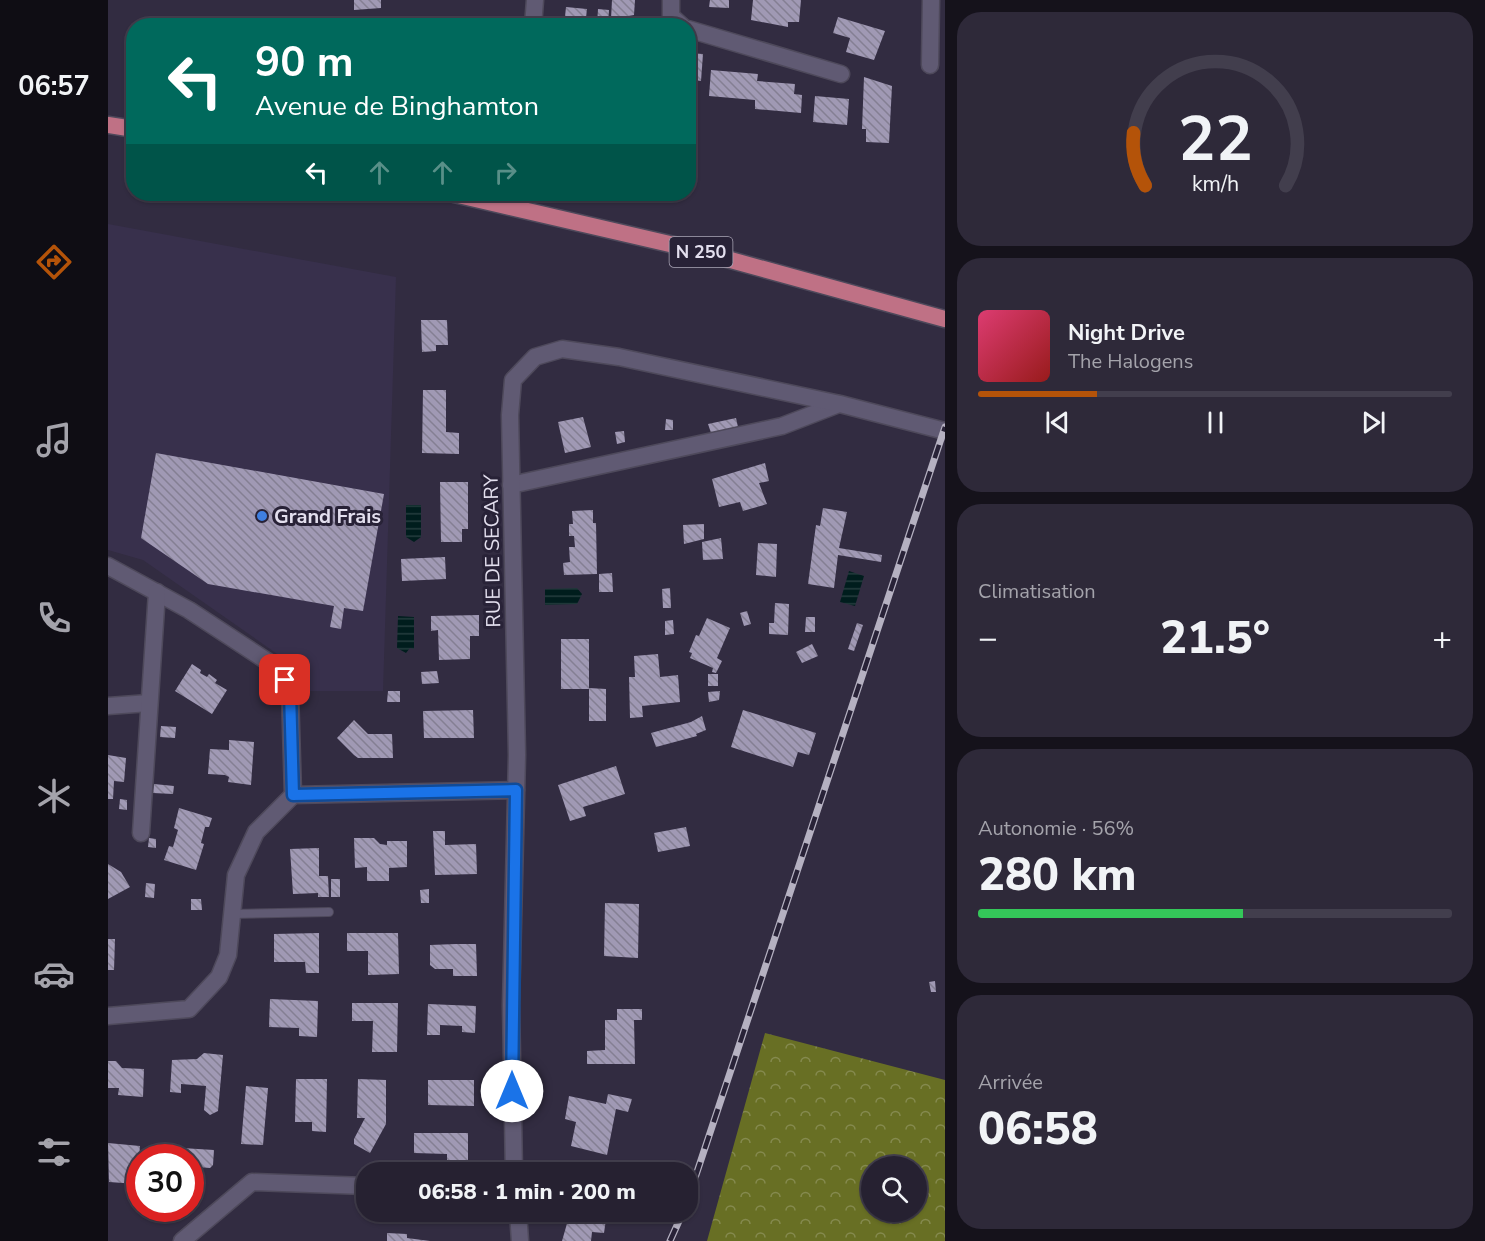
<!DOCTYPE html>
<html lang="fr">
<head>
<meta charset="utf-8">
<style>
	body { margin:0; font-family:"Nunito Sans",sans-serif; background:#2e2939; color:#f1f3f6; height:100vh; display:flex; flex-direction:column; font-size:22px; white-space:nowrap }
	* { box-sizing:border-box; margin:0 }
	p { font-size:20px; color:#a4a3ab }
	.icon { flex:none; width:33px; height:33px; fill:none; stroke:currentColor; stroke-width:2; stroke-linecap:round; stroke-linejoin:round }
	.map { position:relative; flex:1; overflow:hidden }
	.side { display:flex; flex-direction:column; gap:12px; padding:12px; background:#15121b; width:540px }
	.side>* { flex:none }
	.hud { position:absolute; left:18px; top:18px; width:570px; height:183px; border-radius:24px; box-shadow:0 2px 4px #0004,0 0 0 2px #423e4d; background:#00695c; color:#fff; overflow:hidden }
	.buttons { position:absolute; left:753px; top:1156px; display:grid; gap:12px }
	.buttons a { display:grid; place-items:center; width:66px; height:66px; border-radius:50%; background:#262131; box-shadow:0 2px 4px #0004,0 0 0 2px #423e4d; font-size:30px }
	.speed { position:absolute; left:18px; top:1144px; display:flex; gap:12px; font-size:30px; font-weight:700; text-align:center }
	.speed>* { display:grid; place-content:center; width:78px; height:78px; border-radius:50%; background:#262131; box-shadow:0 2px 4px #0004,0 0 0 2px #423e4d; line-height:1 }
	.speed .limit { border:9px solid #d22; background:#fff; color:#111 }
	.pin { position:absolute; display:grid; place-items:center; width:51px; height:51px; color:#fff; margin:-26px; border-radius:12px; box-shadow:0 3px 9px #0006 }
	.me { position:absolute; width:66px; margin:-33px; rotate:0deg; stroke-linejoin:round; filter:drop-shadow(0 0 4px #0008) }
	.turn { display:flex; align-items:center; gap:21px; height:126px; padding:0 30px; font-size:27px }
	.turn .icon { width:78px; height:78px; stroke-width:2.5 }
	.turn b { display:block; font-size:42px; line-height:51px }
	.lanes { display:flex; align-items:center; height:57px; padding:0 30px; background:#0003; justify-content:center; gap:30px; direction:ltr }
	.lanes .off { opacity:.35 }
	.big { font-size:45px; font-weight:800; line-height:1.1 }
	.side .tile { flex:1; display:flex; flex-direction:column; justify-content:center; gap:9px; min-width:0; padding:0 21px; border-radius:24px; background:#2e2939 }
	.side .dial { align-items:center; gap:0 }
	.dial svg { height:156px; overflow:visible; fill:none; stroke:#423e4d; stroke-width:7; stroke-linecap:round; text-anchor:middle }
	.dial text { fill:#f1f3f6; stroke:none }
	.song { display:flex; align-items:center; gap:18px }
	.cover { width:72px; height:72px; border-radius:9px; background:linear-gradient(135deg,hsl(340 70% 55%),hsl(0 70% 35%)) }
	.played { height:6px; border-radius:3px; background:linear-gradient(90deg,#b45309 25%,#423e4d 25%) }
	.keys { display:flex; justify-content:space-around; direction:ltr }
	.heat { display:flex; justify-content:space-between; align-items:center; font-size:33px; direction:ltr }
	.charge { height:9px; border-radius:4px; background:linear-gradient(90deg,#34c759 56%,#423e4d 0) }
	.trip { position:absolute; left:248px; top:1162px; width:342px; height:60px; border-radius:24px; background:#262131; box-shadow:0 2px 4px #0004,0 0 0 2px #423e4d; font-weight:800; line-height:60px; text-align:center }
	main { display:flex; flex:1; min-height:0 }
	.tab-bar { display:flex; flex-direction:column; width:108px; justify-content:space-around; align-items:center; background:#0f0d14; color:#a4a3ab }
	.tab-bar .icon { width:42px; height:42px }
	.tab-bar .selected { color:#b45309 }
	.tab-bar b { font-size:27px; color:#f1f3f6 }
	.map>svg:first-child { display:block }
	.built { fill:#38304c }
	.forest { fill:url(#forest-crowns); fill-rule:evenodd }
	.water { fill:url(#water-rules) }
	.building { fill:url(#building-back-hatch) }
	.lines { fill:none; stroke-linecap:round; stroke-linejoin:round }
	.service-casing { stroke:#4e495b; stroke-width:10 }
	.minor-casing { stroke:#4e495b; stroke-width:19 }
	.primary-casing { stroke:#4e495b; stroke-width:19 }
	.service { stroke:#605a73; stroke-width:8 }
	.minor { stroke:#605a73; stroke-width:16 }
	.primary { stroke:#bf7185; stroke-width:16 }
	.rail-casing { stroke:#b5b1c1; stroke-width:7 }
	.rail { stroke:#282237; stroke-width:4.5; stroke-dasharray:14; stroke-linecap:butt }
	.route-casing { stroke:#114b97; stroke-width:15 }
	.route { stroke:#1a73e8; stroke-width:10 }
	.shop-dot { fill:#3f7fe0; stroke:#282237; stroke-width:2 }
	.labels { text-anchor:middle; stroke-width:6; stroke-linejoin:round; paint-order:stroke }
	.shield { fill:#282237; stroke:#aba6b7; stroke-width:1.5 }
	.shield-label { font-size:18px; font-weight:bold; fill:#e3dfee }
	.poi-label { font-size:20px; font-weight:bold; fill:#e3dfee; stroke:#282237; text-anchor:start }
	.street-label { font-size:20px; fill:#e3dfee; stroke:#282237 }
</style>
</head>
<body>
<main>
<nav class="tab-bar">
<b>06:57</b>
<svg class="icon selected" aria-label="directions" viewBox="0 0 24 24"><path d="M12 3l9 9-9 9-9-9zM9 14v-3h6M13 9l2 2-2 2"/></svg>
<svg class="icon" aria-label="music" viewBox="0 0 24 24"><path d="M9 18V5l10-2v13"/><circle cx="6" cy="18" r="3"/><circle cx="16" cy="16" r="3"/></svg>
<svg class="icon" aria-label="phone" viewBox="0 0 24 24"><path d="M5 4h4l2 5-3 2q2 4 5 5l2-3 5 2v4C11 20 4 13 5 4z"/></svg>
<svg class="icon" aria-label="climate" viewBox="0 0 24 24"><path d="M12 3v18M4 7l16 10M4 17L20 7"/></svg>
<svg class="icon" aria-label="car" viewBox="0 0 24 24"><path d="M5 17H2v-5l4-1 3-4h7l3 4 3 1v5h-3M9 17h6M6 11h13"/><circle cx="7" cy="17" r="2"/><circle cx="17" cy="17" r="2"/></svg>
<svg class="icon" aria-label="filters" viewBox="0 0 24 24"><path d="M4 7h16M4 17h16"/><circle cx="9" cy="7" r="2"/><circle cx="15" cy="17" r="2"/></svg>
</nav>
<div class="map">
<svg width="837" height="1241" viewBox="0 0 837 1241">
	<defs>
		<pattern id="forest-crowns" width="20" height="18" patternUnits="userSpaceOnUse" patternTransform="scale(1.5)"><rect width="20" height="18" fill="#686f24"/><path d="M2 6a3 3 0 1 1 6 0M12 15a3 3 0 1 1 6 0" fill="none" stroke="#858a4f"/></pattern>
		<pattern id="water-rules" width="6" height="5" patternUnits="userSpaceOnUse" patternTransform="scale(1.5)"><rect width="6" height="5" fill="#001d1d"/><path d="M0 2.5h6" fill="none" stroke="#253d3e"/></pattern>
		<pattern id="building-back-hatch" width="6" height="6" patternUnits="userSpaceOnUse" patternTransform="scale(1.5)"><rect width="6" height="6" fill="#a099b4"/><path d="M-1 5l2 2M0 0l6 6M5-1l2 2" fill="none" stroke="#847f93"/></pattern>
	</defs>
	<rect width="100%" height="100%" fill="#322c41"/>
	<polygon class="built" points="0,224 288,277 275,691 201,691 175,658 35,560 0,550"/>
	<path class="forest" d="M657 1033 837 1080V1241H599ZM764 1167H808V1212H764Z"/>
	<g class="water">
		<polygon points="298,505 313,505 313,537 306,542 298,537"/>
		<polygon points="741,571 756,576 747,606 732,602"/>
		<polygon points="469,588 474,594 469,604 437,605 437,589"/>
		<polygon points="290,616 306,617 306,649 302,648 298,653 289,648"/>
	</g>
	<g class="building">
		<polygon points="246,0 273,0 273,8 246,10"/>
		<polygon points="504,0 527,0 526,15 503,19"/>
		<polygon points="602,0 621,0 621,8 601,7"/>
		<polygon points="645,0 693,0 691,22 680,22 680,27 643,20"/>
		<polygon points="458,7 479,9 477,26 456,26"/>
		<polygon points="490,9 501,10 500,26 489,26"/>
		<polygon points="730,17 777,31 766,60 738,52 742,38 725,33"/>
		<polygon points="580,53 595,54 593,81 580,79"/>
		<polygon points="603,70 650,74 649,81 687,84 686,94 694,95 693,113 647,109 647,100 601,96"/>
		<polygon points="756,77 784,86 781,143 758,142 758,129 754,129"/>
		<polygon points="707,96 741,99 739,125 705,122"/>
		<polygon points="313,320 339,320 340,345 328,345 328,351 314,352"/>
		<polygon points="315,390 338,390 338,432 351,433 351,454 314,453"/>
		<polygon points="475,417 483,447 457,453 450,422"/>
		<polygon points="628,418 630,427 603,433 600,424"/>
		<polygon points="558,419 565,420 565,430 557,430"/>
		<polygon points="516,431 517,442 509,444 507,432"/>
		<polygon points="48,453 276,494 255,611 236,608 233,629 222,627 226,606 100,584 33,538"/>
		<polygon points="657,463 661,481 651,483 659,504 635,511 632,502 611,507 604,479"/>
		<polygon points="332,482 360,482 360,529 354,529 354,542 333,542"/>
		<polygon points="715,508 739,512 731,548 774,555 773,562 730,555 726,588 700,584 708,525 712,526"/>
		<polygon points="485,510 485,523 488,523 489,574 456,575 455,563 462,562 461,547 467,547 466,536 461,536 461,524 465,524 464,511"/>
		<polygon points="596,524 596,539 576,544 575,525"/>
		<polygon points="613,538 615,559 595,560 594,542"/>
		<polygon points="650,543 669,544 668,577 648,575"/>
		<polygon points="337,557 338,579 294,581 293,559"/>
		<polygon points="504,573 505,592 491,592 491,574"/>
		<polygon points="562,588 563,608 555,608 554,589"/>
		<polygon points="667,603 681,604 680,635 661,634 661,623 666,623"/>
		<polygon points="639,611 643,624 636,626 632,613"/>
		<polygon points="371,615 371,636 362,636 362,659 331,660 330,630 323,631 323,616"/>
		<polygon points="698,617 707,617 707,632 697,632"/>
		<polygon points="599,618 622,628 609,658 614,661 608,673 604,672 605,668 582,658 584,653 581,652 588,635 591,636"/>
		<polygon points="565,620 566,634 557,635 557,621"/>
		<polygon points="749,623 755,625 746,651 740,649"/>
		<rect x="453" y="639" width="28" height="50"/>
		<polygon points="704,644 710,656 694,663 688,652"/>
		<polygon points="550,654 552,677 570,675 572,702 534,706 535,717 522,718 521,677 527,677 526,656"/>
		<polygon points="84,664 93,670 92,673 99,677 101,674 109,680 107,683 119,690 104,714 67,691"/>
		<polygon points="329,671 331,683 314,684 313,672"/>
		<rect x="600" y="674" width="10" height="12"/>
		<polygon points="481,688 498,689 498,721 481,721"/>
		<polygon points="280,691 292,691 292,702 279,702"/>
		<polygon points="612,691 611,700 601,702 600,692"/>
		<polygon points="365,710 366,738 316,738 315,711"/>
		<polygon points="635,710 708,733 701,755 690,752 685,767 623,747"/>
		<polygon points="594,716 598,730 588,734 589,736 548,747 543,733 583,722"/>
		<polygon points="246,720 260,734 284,734 285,758 250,758 246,755 229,738"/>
		<polygon points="53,726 68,727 67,738 52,737"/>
		<polygon points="121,740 146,742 143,785 120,782 121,777 117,775 100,774 102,749 121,750"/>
		<polygon points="0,755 18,758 16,782 6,781 5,799 0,799"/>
		<polygon points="508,766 517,794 475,807 478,816 462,821 450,785"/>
		<polygon points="46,784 66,786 65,794 45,793"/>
		<polygon points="12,799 19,800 19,810 11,809"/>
		<polygon points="71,808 104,818 101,827 97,827 93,843 96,844 88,870 56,860 61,846 65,847 70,830 66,828"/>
		<polygon points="578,827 582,846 550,852 546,833"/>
		<polygon points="325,831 337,831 337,845 368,844 369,874 327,875"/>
		<polygon points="41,838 48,839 48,848 40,847"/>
		<polygon points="246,838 266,838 272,844 279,845 279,841 299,841 299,867 281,868 281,881 259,881 259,867 247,868"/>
		<polygon points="211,848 211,876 220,876 221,897 210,897 210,893 185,894 182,849"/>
		<polygon points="0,864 13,872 22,887 0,899"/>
		<rect x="223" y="879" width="9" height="18"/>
		<polygon points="38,883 47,884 46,898 37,897"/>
		<polygon points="321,889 321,903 313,903 312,890"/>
		<polygon points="83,899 93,899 94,910 83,910"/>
		<polygon points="497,903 531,904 530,958 496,956"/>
		<polygon points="211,933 211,973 198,973 197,962 166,962 166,934"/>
		<polygon points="239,933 290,933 291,974 260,975 260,951 239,951"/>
		<polygon points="0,939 7,939 6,970 0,970"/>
		<polygon points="348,944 368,944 369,976 345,976 345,969 327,969 322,965 322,945"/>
		<polygon points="827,981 828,992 823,992 821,982"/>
		<polygon points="162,999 210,1001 209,1037 191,1036 191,1028 161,1027"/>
		<polygon points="244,1003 290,1003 289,1052 264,1052 265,1021 244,1021"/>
		<polygon points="320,1004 368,1006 367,1033 354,1032 354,1026 332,1025 332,1035 319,1035"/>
		<polygon points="509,1009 534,1009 534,1020 526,1020 527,1064 479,1064 479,1051 497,1050 497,1020 509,1020"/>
		<polygon points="96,1053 115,1055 110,1111 102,1115 96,1110 98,1086 73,1084 73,1093 62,1092 64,1060 89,1059"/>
		<polygon points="0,1061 8,1061 14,1068 36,1069 35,1097 10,1095 11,1088 0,1088"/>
		<polygon points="188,1079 219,1079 218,1132 204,1131 204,1122 187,1122"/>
		<polygon points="250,1079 278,1080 278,1124 262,1153 246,1144 246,1139 257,1118 249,1118"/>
		<polygon points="320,1080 366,1080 366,1106 320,1105"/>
		<polygon points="138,1086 160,1088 155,1145 133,1144"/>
		<polygon points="500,1094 524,1099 520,1112 508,1109 499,1155 463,1146 468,1122 457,1119 461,1096 498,1104"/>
		<polygon points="306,1133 360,1133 360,1162 339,1161 339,1154 306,1153"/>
		<polygon points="0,1143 32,1146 29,1184 1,1182"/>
		<polygon points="58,1147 106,1150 105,1165 102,1168 89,1167 88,1180 82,1180 82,1158 57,1158"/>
		<polygon points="459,1212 499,1212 496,1233 484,1232 483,1241 454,1241 460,1220 457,1220"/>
		<polygon points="279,1233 299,1234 299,1238 322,1241 279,1241"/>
	</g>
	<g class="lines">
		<g class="service-casing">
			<polyline id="service" points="124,914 221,912"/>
		</g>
		<g class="minor-casing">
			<g id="minor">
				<polyline points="563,0 563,16 574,26"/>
				<polyline points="425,26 427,0"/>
				<polyline points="580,29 733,74"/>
				<polyline points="822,65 823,0"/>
				<polyline points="403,485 674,426 731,404"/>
				<polyline points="0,566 81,610 171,669 182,692 185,795 408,790"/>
				<polyline points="0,706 41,703"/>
				<polyline points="33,833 49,592"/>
				<polyline points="0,1016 81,1009 111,977 120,955 128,875 148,832 185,795"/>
				<polyline points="406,1173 403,1005 409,755 402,415 405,380 427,357 454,349 511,357 732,404 837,431"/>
				<polyline points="410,1212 412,1241"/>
				<polyline points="74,1241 144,1182 258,1186"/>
			</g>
		</g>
		<g class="primary-casing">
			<g id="primary">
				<polyline points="0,125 26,129"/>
				<polyline points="346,194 579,248 837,319"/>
			</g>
		</g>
		<use href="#service" class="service"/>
		<use href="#minor" class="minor"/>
		<use href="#primary" class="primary"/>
		<g class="rail-casing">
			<g id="rail">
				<polyline points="579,1202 837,427"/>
				<polyline points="562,1241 575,1212"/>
			</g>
		</g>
		<use href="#rail" class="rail"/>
	</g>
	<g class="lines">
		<g class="route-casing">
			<polyline id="route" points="177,680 182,692 185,795 408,790 404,1091"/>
		</g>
		<use href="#route" class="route"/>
	</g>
	<circle class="shop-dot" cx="154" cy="516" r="6"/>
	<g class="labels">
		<rect class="shield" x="561.5" y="237" width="63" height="30" rx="4.5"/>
		<g class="shield-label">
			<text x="593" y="258">N 250</text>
		</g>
		<g class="poi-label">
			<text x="166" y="523">Grand Frais</text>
		</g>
		<g class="street-label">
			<text transform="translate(384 551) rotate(-91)" y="7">RUE DE SECARY</text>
		</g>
	</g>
</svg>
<div class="buttons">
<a><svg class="icon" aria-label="search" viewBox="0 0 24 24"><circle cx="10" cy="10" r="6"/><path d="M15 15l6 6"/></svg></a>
</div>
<div class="speed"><div class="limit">30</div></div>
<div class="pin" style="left:177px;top:680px;background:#d93025"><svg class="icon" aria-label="arrive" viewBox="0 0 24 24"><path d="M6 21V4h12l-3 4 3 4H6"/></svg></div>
<svg class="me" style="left:404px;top:1091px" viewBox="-20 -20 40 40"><circle r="19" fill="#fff"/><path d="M0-13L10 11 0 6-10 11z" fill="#1a73e8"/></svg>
<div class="trip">06:58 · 1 min · 200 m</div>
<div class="hud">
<div class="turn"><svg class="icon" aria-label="left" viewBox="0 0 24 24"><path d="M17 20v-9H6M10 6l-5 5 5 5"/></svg><div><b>90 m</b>Avenue de Binghamton</div></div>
<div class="lanes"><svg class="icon" aria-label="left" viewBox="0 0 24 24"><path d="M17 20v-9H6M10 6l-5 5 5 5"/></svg><svg class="icon off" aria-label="ahead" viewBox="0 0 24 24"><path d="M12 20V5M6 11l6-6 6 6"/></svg><svg class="icon off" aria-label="ahead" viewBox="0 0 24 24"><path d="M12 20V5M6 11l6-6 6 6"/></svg><svg class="icon off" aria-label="right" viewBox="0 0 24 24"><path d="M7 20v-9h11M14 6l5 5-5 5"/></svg></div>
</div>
</div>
<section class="side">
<div class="tile dial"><svg viewBox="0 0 100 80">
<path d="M14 69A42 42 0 1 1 86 69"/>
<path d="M14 69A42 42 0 0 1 8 42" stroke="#b45309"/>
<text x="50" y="56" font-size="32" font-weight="700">22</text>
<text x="50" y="72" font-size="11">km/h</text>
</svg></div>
<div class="tile">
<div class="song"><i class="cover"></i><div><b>Night Drive</b><p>The Halogens</p></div></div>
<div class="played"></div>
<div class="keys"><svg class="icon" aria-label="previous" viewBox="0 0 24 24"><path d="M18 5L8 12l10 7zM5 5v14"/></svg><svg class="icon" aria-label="pause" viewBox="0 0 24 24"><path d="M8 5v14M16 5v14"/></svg><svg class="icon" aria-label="next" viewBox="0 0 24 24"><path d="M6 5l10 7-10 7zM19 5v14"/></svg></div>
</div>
<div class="tile"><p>Climatisation</p>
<div class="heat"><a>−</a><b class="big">21.5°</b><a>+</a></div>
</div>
<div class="tile"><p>Autonomie · 56%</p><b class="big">280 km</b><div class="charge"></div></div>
<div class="tile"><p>Arrivée</p><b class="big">06:58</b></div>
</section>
</main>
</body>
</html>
